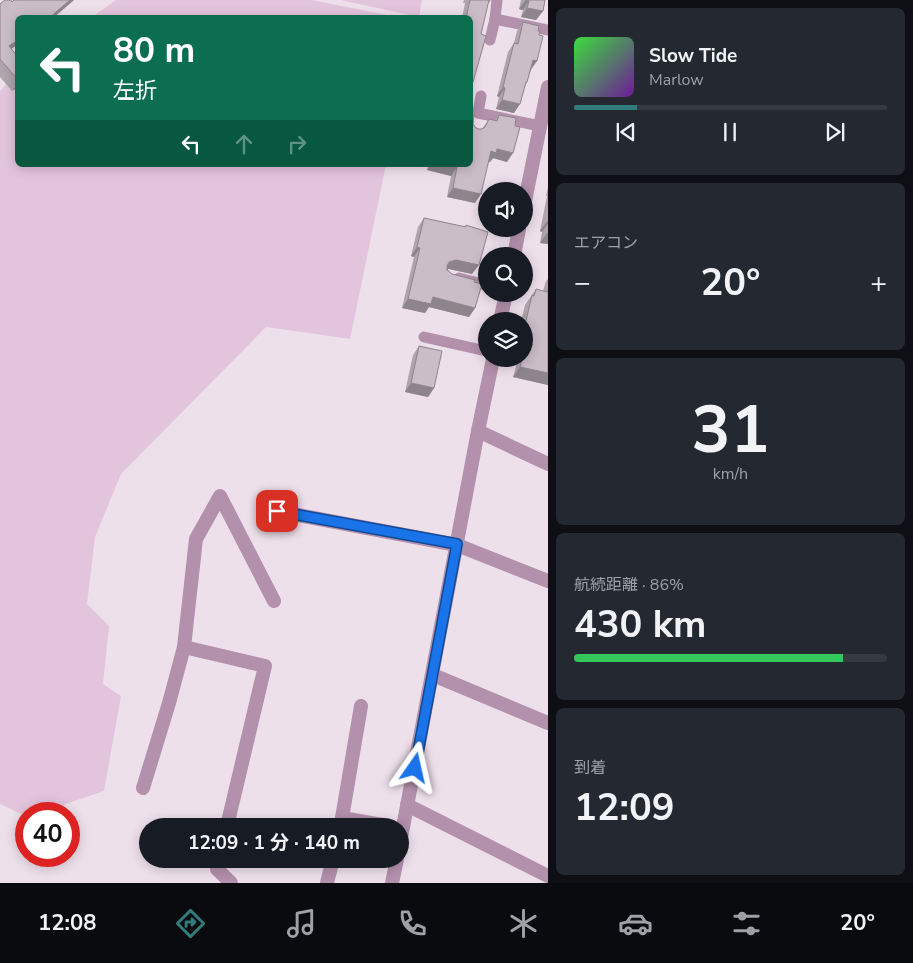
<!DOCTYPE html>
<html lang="ja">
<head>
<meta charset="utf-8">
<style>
	body { margin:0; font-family:"Nunito Sans","Noto Sans JP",sans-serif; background:#242831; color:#f1f3f6; height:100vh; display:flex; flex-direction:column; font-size:19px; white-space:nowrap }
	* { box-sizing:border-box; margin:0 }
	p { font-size:16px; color:#9ea1a6 }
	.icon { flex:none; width:28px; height:28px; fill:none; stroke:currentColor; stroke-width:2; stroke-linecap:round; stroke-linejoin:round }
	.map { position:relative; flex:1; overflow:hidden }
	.panel { display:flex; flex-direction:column; gap:8px; padding:8px; background:#0d0f14; width:365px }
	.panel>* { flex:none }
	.hud { position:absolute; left:15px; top:15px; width:458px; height:152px; border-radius:8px; box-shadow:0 2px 12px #0003; background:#0b6e4f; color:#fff; overflow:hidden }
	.fabs { position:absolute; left:478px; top:182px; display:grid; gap:10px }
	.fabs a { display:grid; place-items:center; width:55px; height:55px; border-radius:50%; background:#171b24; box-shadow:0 2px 12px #0003; font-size:25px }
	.speed { position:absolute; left:15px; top:802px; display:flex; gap:10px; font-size:25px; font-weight:700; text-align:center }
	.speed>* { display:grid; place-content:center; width:65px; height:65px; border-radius:50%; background:#171b24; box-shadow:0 2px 12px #0003; line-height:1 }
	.speed .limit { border:8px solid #d22; background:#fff; color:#111 }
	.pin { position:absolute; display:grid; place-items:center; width:42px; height:42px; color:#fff; margin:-21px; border-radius:10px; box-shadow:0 2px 8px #0006 }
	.me { position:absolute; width:55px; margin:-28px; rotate:11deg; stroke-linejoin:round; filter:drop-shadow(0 0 4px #0008) }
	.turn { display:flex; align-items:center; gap:18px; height:105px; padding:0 15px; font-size:22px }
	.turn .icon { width:65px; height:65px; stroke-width:2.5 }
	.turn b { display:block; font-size:35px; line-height:42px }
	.lanes { display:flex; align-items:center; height:48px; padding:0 15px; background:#0003; justify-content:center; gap:25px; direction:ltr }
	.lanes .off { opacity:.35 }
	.big { font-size:38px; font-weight:700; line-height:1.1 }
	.panel .tile { flex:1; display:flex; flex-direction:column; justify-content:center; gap:8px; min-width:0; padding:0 18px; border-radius:8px; background:#242831 }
	.panel .dial { align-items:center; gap:0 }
	.dial b { font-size:65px; line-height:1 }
	.song { display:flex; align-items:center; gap:15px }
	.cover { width:60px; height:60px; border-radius:8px; background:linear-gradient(135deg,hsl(120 70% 55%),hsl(280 70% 35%)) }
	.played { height:5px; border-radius:2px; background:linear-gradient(90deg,#327b7c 20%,#363941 20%) }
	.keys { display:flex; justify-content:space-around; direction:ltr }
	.heat { display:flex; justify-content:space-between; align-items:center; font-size:28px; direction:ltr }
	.charge { height:8px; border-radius:4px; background:linear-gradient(90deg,#34c759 86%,#363941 0) }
	.trip { position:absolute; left:139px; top:818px; width:270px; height:50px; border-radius:25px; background:#171b24; box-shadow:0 2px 12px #0003; font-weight:700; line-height:50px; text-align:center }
	.menu { display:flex; height:80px; justify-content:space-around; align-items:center; background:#090b0e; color:#9ea1a6 }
	.menu .icon { width:35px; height:35px }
	.menu .active { color:#327b7c }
	.menu b { font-size:22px; color:#f1f3f6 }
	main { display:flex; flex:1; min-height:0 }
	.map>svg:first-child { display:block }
	.park { fill:#e3c4dd }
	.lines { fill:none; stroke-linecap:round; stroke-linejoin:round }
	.service { stroke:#b390ac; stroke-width:11 }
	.minor { stroke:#b390ac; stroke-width:14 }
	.tertiary { stroke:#b390ac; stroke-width:14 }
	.wall { fill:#afa3ac }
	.shaded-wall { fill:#8e848c }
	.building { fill:#cbbdc8; stroke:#8e848c }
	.route-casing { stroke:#114b97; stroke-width:12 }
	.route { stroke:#1a73e8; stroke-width:9 }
</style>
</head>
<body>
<main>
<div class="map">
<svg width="548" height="883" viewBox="0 0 548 883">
	<rect width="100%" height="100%" fill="#eee0eb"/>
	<g class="park">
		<polygon points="116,0 312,0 397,17 92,17"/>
		<polygon points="340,0 422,0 419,17"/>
		<polygon points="17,73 18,165 386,165 350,339 266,327 121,474 95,537 87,604 109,626 103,684 121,696 104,791 36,814 26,814 26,816 0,804 0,91"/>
	</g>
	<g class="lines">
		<g class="service">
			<polyline points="497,0 495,19 548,30"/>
			<polyline points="490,40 495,19"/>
			<polyline points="481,96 478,113 540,126"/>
			<polyline points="459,278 486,285"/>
			<polyline points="424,337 486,351"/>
		</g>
		<g class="minor">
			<polyline points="478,431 548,464"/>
			<polyline points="277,511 457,545 548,581"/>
			<polyline points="184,647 265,666 227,826"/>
			<polyline points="433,675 548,723"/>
			<polyline points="143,788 169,703 184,647 196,539 220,496 274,601"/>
			<polyline points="407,805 548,876"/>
			<polyline points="342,818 361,706"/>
			<polyline points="340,826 342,818 388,826"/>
			<polyline points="219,859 217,869 231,883"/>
			<polyline points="327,883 333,859"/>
		</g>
		<g class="tertiary">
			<polyline points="524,206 548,87"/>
			<polyline points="514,256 519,229"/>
			<polyline points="500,321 506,294"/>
			<polyline points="400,843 478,431 493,359"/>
			<polyline points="392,883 397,859"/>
		</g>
	</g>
	<g class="wall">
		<polygon points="14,0 74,0 53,18 18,18 18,44 11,49 18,57 18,87 12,91 0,77 0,4 12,2"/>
		<polygon points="464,0 491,0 489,3 488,3 481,34 473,82 470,86 470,18 462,18 465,3 463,3"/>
		<polygon points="521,0 545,0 543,11 536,20 521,17 523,10 519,9"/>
		<polygon points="523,22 538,31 539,35 537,61 531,70 527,82 525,86 514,113 496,109 499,97 497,96 508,52 514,43 517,31"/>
		<polygon points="499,115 507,162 493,158 490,162 488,161 475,203 447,197 451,176 427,170 428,165 470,165 473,124 475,127 478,129 482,129 489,119 495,120"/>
		<polygon points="548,187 548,244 540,243 542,232 540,231 547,196 546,196"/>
		<polygon points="424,218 465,227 466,225 472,274 449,269 447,269 452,274 474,282 475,308 469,317 429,307 425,313 402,308 414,257 411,256 418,227"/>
		<polygon points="548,279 548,385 513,377 518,359 524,359 524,321 521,321 525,305 536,289 543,291 546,281"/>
		<polygon points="419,346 434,388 428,397 405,392 413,355"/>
	</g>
	<g class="shaded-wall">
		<polygon points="70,0 74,0 53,18 49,18"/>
		<polygon points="525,1 529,1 523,10 519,9"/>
		<polygon points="527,8 543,11 536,20 521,17"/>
		<polygon points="18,40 18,44 2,56 9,46"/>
		<polygon points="533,60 537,61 530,70"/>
		<polygon points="18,84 18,87 12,91"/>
		<polygon points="503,87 505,88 499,97 497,96"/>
		<polygon points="502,100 520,104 514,113 496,109"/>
		<polygon points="497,149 513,153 507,162 493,158 490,162 484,160 491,151"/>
		<polygon points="431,165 448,165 457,167 451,176 427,170"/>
		<polygon points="453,188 481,194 475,203 447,197"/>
		<polygon points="547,221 548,221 548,224 542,232 540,231"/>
		<polygon points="547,233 548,233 548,244 540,243"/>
		<polygon points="417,247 420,248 414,257 411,256"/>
		<polygon points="456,260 479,265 472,274 449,269 443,271 449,262"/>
		<polygon points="433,297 475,308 469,317 429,307 425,313 402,308 408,299"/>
		<polygon points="520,367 548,373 548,385 513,377"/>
		<polygon points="411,383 434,388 428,397 405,392"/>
	</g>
	<g class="building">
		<polygon points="5,0 11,0 12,2 14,0 70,0 49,18 47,16 45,18 18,18 18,40 9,46 18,57 18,80 0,59 0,4"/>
		<polygon points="470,0 489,0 481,34 486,36 473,82 471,82 470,85 470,18 466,18"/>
		<polygon points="525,0 545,0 543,11 527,8 529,1"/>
		<polygon points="523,22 539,26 538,31 540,31 539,35 543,36 537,61 533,60 527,82 526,82 520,104 502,100 505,88 503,87 514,43 518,44"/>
		<polygon points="470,114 474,115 473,124 475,127 478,129 482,129 485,127 489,119 497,121 499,115 516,118 515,126 520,127 513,153 497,149 496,153 491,151 481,194 453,188 457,167 448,165 470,165"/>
		<polygon points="424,218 466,227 466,225 488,232 479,265 456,260 449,262 447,266 447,270 452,274 475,280 474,282 482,284 475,308 433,297 431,304 408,299 420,248 417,247"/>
		<polygon points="536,289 547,292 548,289 548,373 520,367 522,359 524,359 524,353 526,343 524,342 524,325 525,325 532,295 534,296"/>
		<polygon points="419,346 442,351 434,388 411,383"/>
	</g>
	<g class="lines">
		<g class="route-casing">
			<polyline id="route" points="277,511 457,544 415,768"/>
		</g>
		<use href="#route" class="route"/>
	</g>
</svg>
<div class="fabs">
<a><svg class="icon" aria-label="sound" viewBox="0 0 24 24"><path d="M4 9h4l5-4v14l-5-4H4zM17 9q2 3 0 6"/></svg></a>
<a><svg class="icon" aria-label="search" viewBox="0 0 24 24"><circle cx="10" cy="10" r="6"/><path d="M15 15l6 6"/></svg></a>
<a><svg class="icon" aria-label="layers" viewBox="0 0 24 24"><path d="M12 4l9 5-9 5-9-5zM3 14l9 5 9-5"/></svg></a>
</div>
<div class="speed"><div class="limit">40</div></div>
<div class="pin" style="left:277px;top:511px;background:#d93025"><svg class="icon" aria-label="arrive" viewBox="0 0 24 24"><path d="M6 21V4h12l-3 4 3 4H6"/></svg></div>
<svg class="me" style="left:415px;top:768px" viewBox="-20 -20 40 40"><path d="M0-17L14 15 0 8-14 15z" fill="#1a73e8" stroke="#fff" stroke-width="4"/></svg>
<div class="trip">12:09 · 1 分 · 140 m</div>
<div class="hud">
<div class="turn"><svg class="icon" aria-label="left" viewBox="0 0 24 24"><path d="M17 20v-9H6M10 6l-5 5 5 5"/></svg><div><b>80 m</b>左折</div></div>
<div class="lanes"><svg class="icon" aria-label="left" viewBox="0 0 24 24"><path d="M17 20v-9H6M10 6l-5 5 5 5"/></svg><svg class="icon off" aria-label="ahead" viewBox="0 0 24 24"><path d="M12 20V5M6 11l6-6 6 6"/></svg><svg class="icon off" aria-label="right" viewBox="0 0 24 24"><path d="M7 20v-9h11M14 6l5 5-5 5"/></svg></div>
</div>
</div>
<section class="panel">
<div class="tile">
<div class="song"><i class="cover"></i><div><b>Slow Tide</b><p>Marlow</p></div></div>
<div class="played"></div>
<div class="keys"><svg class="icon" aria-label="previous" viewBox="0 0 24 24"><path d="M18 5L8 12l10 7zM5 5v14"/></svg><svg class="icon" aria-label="pause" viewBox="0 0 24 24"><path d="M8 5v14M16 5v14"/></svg><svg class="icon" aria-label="next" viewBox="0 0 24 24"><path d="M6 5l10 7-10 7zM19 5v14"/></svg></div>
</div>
<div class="tile"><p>エアコン</p>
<div class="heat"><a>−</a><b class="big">20°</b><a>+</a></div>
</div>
<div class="tile dial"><b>31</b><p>km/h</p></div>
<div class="tile"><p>航続距離 · 86%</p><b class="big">430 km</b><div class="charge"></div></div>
<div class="tile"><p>到着</p><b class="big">12:09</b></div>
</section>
</main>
<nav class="menu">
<b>12:08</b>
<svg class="icon active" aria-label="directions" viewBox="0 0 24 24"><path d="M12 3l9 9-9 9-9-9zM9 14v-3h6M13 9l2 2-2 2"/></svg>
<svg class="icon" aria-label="music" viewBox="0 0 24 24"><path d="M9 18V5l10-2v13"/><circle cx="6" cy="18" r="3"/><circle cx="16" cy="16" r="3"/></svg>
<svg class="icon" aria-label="phone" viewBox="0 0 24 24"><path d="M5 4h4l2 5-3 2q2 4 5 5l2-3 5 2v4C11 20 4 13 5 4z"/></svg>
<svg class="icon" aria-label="climate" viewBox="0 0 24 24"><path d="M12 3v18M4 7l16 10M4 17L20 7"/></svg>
<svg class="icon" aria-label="car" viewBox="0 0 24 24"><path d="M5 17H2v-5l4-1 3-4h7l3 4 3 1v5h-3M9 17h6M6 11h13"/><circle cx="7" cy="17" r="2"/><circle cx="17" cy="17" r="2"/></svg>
<svg class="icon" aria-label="filters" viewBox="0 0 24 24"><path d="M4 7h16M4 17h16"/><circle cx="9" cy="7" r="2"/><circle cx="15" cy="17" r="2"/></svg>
<b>20°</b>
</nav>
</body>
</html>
